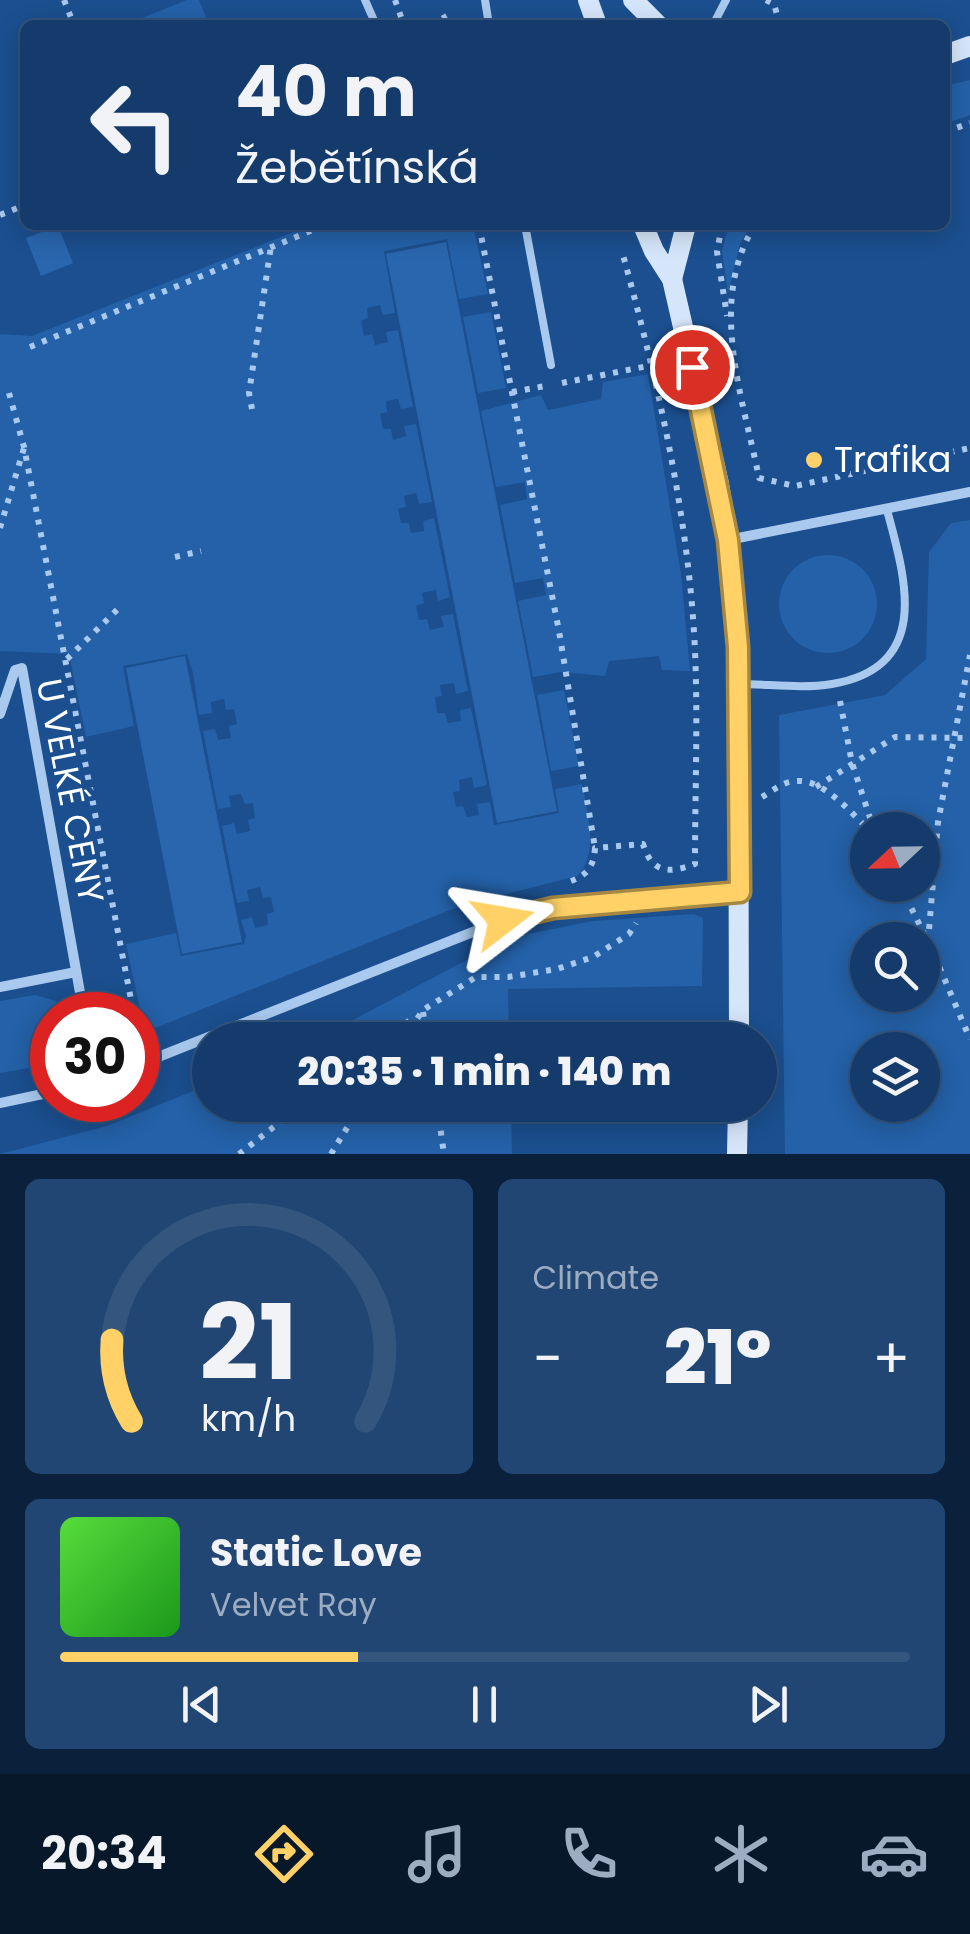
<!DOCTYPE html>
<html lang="en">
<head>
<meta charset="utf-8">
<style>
	body { margin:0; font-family:Poppins,sans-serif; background:#214673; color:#f1f3f6; height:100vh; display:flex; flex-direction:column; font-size:38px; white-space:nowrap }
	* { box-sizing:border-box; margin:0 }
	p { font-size:32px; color:#9dadc1 }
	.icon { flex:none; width:55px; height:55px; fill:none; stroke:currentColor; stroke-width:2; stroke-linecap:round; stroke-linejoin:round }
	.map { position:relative; height:1154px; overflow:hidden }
	.side { display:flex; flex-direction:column; gap:25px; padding:25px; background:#0b203b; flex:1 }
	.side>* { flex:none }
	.guide { position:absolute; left:20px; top:20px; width:930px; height:210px; border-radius:15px; box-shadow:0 5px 25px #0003,0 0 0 2px #33557e; background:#143b6b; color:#f1f3f6; overflow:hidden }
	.needle { width:65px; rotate:248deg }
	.fabs { position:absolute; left:850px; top:812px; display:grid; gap:20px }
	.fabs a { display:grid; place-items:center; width:90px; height:90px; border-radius:50%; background:#143b6b; box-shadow:0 5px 25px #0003,0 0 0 2px #33557e; font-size:50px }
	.speed { position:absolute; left:30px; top:992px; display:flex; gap:20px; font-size:50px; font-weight:700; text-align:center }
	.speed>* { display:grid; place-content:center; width:130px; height:130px; border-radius:50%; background:#143b6b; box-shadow:0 5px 25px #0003,0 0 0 2px #33557e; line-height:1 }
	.speed .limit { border:15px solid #d22; background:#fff; color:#111 }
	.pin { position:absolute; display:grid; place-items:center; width:85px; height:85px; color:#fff; margin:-42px; border:5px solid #fff; border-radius:50%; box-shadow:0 2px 10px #0007 }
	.me { position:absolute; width:110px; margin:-55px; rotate:76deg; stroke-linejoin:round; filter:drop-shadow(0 0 8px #0008) }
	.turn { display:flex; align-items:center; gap:35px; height:210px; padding:0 50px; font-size:45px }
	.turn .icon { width:130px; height:130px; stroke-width:2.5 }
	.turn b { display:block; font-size:70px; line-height:85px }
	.big { font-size:75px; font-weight:800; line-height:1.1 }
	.side .widget { flex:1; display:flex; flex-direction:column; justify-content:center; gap:15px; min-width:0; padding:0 35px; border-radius:15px; background:#214673 }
	.side .dial { align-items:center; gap:0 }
	.dial svg { height:260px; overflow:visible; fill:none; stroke:#33557e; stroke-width:7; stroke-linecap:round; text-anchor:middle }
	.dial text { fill:#f1f3f6; stroke:none }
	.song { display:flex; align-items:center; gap:30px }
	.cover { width:120px; height:120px; border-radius:15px; background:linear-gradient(135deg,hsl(110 70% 55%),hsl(120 70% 35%)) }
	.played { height:10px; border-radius:5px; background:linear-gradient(90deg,#ffd166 35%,#33557e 35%) }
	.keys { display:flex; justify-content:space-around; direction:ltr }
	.heat { display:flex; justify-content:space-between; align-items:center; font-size:55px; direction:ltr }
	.side .tiles { flex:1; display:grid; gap:25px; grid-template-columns:1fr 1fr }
	.widget:last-child { grid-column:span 2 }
	.trip { position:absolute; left:192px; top:1022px; width:585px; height:100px; border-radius:50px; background:#143b6b; box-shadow:0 5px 25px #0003,0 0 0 2px #33557e; font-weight:800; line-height:100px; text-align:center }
	.tab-bar { display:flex; height:160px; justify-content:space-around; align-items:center; background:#08182b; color:#9dadc1 }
	.tab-bar .icon { width:70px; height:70px }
	.tab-bar .on { color:#ffd166 }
	.tab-bar b { font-size:45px; color:#f1f3f6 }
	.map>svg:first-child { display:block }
	.green { fill:#2461a8; fill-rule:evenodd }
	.building { fill:#2a66ad }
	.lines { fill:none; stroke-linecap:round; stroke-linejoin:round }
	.path { stroke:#a9c9ee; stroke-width:6; stroke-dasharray:5 8; stroke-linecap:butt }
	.lane { stroke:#a9c9ee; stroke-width:8 }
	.street { stroke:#a9c9ee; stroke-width:10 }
	.secondary { stroke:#d6e6fa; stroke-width:20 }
	.route-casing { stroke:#a68842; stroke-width:25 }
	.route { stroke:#ffd166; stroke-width:18 }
	.poi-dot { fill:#ffd166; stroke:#1b4f8f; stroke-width:4 }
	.labels { text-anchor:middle; stroke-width:10; stroke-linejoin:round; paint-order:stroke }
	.poi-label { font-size:35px; fill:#fff; stroke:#1b4f8f; text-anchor:start }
	.street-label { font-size:35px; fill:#fff; stroke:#1b4f8f }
</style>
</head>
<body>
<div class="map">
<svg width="970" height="1154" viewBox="0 0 970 1154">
	<rect width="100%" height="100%" fill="#1b4f8f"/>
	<g class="green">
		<polygon points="187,0 199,0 209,25 139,25 137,20"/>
		<polygon points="970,80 970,115 945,124 945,86"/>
		<path d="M311 225H473L488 294 459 299 447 239 384 251 395 313 383 315 380 305 367 308 368 318 361 321 364 336 372 334 375 345 388 342 386 332 398 330 413 407 401 409 398 399 386 401 387 412 380 414 383 429H391L393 440 406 436 404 426 416 424 432 502 419 504 416 493 404 496 406 507 398 509 401 523H409L411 533 424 531 423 521 434 518 450 597 438 601 436 590 422 593 424 603 416 606 419 620 427 619 430 630 444 627 441 616 453 614 468 691 456 694 454 683 440 685 442 696 435 697 437 713H445L448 723 461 721 460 710 471 708 487 785 474 788 472 777 459 780 460 791 453 792 456 807 463 806 467 817 479 815 477 804 490 802 494 825 559 813 555 789 582 784C587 811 600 855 577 876L460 906 155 1028 147 1025 142 1018 126 944 176 933 181 956 244 944 246 936 241 920 252 917 255 928 268 925 267 914 274 912 271 897 263 898 260 887 247 890 249 901 237 903 222 826 234 823 237 834 250 831 248 820 255 818 253 803 245 804 241 794 229 796 231 807 218 809 204 736 203 731 215 729 218 740 231 738 229 726 237 724 234 709 226 710 224 699 211 702 212 713 199 715 193 673 187 654 123 666 134 726 86 737 69 654 0 651V334L32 336Z"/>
		<polygon points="729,225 751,225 740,244 728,293 722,251"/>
		<polygon points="491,312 506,388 478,393 463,317"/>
		<polygon points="648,374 681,574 690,671 662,670 659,656 609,661 605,676 561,672 533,677 518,601 546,595 543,578 515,583 500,505 527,499 525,482 496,487 481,411 541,395 548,410 601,399 603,382"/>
		<path d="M970 520V1154H785L779 715 885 695 926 659 929 552 951 523ZM868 830H922V885H868ZM868 940H922V995H868ZM868 1050H922V1105H868Z"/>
		<circle cx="828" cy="604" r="49"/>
		<polygon points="564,690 579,766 551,771 537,695"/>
		<polygon points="694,914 703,918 702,986 508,989 509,1040 315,1040 508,938 593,921"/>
		<polygon points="35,995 56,1001 67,1013 52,1015 52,1064 0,1073 0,1001"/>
		<polygon points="210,1084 210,1105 511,1105 512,1154 0,1154 107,1126"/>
	</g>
	<g class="building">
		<polygon points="58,226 73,263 41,276 26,238"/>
		<polygon points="446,242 557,811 497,823 386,254"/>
		<polygon points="185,656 242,942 182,954 126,668"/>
	</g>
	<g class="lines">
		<g class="path">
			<polyline points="64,0 74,25"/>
			<polyline points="395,0 404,25"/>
			<polyline points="766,0 774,4 780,25"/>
			<polyline points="431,25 447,16"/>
			<polyline points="945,132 970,123"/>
			<polyline points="0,215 25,205"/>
			<polyline points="479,225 559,631 595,848"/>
			<polyline points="722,225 717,252 727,316"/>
			<path d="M755 225C707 302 743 397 759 478L795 486 970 448"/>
			<polyline points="30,347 325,225"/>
			<polyline points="562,383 653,365"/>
			<polyline points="512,392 545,386"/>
			<polyline points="9,393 24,447 134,1015"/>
			<polyline points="252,409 249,393 271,246"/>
			<polyline points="0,528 24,448"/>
			<polyline points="175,557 201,551"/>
			<polyline points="67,659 120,607"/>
			<polyline points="840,701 852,763 874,830"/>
			<polyline points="816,787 895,737 970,738"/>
			<path d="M762 797C771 792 780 784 790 782 820 774 850 812 869 830"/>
			<path d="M571 881C588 875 594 865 595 848L643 844C652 873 668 874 695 864 695 793 698 722 695 651 689 517 658 383 623 255"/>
			<polyline points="900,885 933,952 970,1039"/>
			<polyline points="928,942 938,822 970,655"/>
			<polyline points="423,1012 427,1040"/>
			<polyline points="385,1040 415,1016"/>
			<polyline points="403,1040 423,1010 476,977 508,977 557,969 593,957 629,934 636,923"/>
			<polyline points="437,1105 444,1154"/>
			<polyline points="239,1154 302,1105"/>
			<polyline points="331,1154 361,1105"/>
		</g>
		<g class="lane">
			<polyline points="365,0 376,25"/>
			<polyline points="485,0 489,25"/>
			<polyline points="713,25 726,0"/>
			<polyline points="525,225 551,365"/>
			<path d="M739 684C769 684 802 689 832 684 932 667 906 580 887 510"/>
		</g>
		<g class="street">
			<polyline points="728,540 970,492"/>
			<polyline points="0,714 15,670 22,668 84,1015"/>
			<polyline points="0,987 76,972"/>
			<polyline points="138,1065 503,920 553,908 740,892"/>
			<polyline points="0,1103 52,1092"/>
		</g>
		<g class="secondary">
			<polyline points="588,0 597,25"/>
			<polyline points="633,0 658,25"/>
			<polyline points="945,55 970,46"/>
			<polyline points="643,225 654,251 672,279 719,484 728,540 738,647 739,1040"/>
			<polyline points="672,279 686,225"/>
			<polyline points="737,1154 738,1105"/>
		</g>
	</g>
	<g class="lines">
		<g class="route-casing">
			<polyline id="route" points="503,920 553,908 740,892 738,647 728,540 692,367"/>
		</g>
		<use href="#route" class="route"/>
	</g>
	<circle class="poi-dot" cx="814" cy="460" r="10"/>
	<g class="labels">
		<g class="poi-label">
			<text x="834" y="472">Trafika</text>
		</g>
		<g class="street-label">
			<text transform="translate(70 791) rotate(79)" y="12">U VELKÉ CENY</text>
		</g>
	</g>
</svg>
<div class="fabs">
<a><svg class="needle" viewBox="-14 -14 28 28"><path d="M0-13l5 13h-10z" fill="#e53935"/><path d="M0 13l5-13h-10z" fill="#9dadc1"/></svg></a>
<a><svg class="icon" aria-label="search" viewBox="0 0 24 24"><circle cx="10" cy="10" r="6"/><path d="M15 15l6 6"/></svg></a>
<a><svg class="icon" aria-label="layers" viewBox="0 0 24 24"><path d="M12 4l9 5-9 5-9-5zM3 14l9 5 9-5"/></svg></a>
</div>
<div class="speed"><div class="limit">30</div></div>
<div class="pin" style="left:692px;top:367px;background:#d93025"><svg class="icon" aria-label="arrive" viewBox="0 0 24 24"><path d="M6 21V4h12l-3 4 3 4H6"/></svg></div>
<svg class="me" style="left:503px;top:920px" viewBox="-20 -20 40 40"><path d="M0-17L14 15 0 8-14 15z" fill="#ffd166" stroke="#fff" stroke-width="4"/></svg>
<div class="trip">20:35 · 1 min · 140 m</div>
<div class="guide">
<div class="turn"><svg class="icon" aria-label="left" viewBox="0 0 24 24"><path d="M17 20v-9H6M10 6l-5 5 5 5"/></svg><div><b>40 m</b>Žebětínská</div></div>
</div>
</div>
<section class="side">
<div class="tiles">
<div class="widget dial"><svg viewBox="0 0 100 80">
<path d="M14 69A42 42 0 1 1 86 69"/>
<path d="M14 69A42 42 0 0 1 8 44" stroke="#ffd166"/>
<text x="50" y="56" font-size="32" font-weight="700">21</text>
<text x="50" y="72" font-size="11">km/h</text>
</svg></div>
<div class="widget"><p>Climate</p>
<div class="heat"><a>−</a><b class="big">21°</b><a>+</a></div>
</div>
<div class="widget">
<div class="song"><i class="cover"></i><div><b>Static Love</b><p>Velvet Ray</p></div></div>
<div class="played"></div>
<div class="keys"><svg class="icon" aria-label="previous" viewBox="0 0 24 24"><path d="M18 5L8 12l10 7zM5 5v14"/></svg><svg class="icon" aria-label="pause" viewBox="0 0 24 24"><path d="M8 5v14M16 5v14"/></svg><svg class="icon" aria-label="next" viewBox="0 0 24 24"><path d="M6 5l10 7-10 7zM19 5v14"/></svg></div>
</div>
</div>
</section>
<nav class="tab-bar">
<b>20:34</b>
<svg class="icon on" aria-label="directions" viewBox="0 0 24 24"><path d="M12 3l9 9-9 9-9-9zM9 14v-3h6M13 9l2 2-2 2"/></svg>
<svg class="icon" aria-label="music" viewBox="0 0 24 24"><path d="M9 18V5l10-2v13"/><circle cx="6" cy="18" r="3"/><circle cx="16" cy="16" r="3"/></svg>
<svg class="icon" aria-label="phone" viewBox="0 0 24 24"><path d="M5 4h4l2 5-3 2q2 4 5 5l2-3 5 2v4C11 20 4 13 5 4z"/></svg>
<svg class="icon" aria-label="climate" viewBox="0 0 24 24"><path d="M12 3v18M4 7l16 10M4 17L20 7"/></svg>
<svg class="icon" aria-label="car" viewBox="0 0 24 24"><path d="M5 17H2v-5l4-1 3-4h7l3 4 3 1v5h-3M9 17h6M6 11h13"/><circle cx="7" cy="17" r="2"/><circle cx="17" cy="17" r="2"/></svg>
</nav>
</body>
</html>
